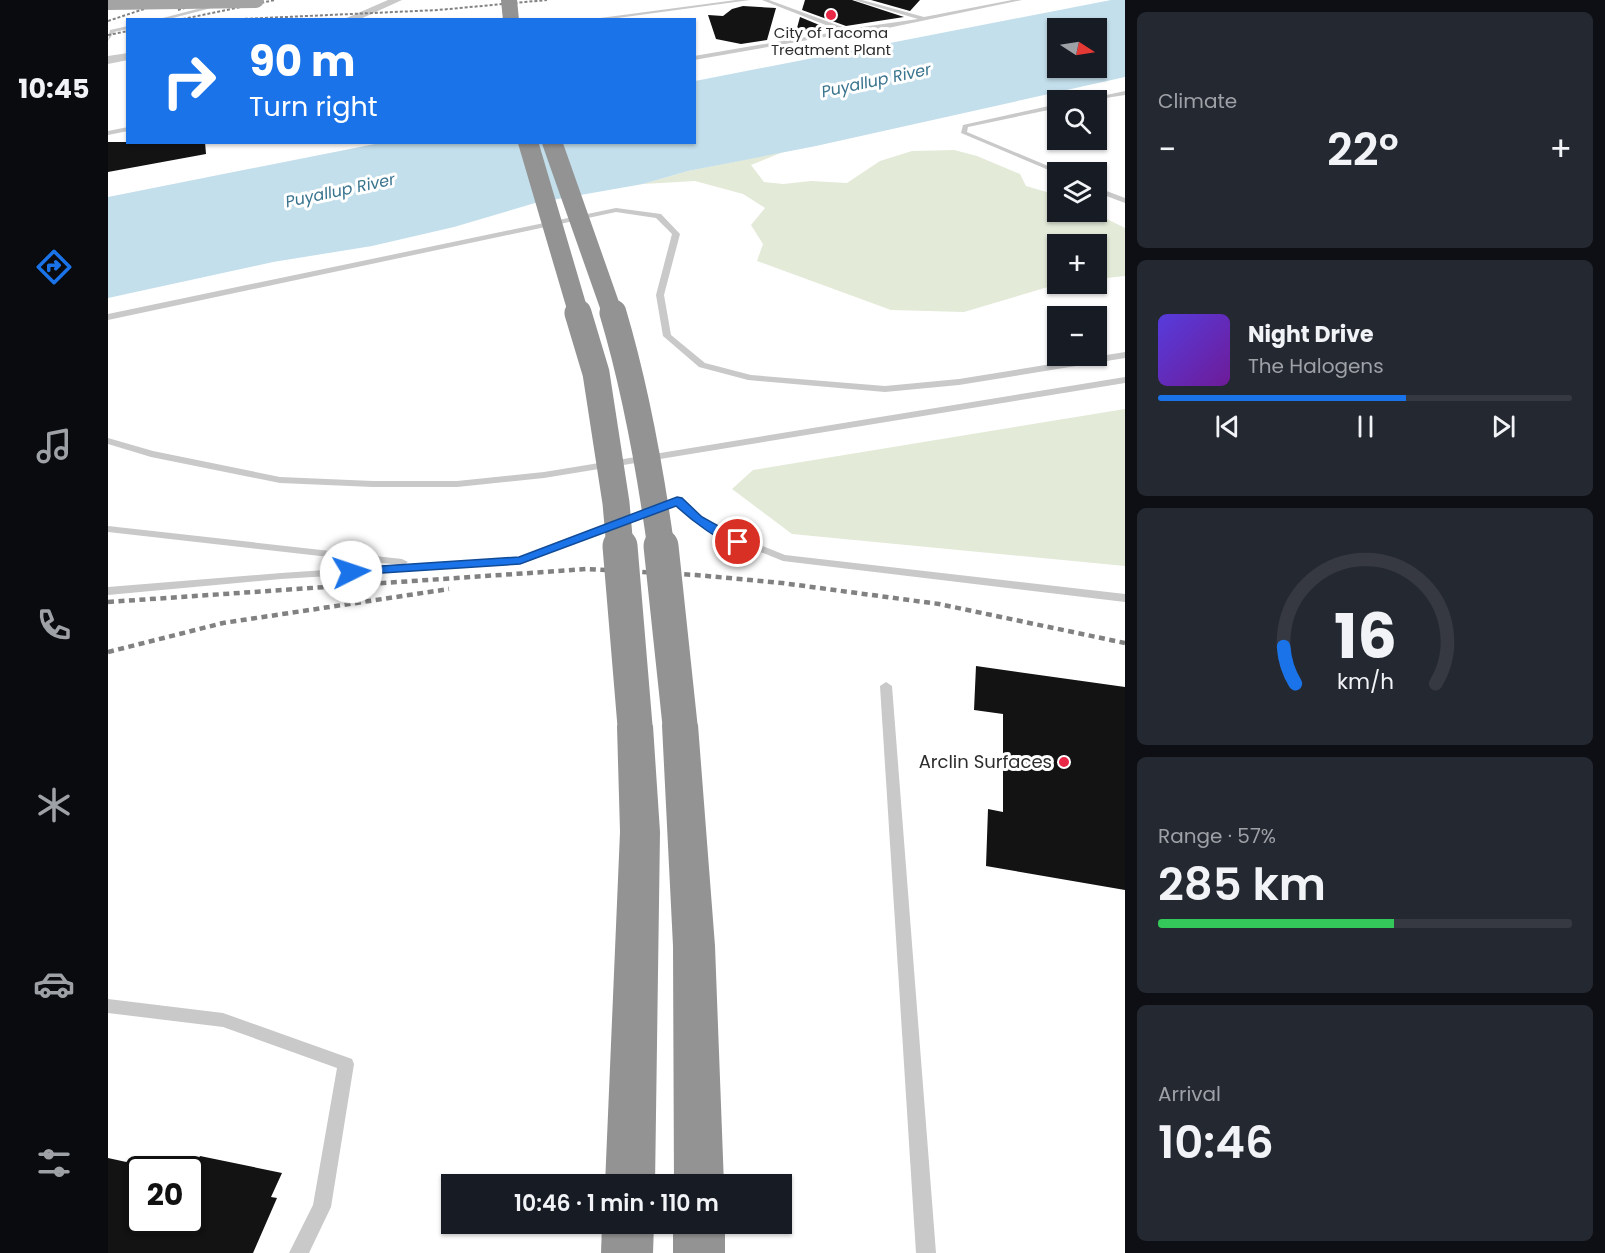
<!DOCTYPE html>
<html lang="en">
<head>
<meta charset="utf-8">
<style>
	body { margin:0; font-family:Poppins,sans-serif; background:#242831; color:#f1f3f6; height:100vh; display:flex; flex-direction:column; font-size:22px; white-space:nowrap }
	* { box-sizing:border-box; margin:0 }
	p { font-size:20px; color:#9ea1a6 }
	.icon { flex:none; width:33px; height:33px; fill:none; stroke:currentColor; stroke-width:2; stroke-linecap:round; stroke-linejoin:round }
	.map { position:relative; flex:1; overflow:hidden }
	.side { display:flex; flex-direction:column; gap:12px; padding:12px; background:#0d0f14; width:480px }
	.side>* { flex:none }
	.banner { position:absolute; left:18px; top:18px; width:570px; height:126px; border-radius:0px; box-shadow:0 2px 4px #0004; background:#1a73e8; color:#fff; overflow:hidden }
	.needle { width:39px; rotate:102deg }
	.fabs { position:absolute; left:939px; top:18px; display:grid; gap:12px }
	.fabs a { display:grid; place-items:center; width:60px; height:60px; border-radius:0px; background:#171b24; box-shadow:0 2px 4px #0004; font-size:30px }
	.speed { position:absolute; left:18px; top:1156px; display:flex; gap:12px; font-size:30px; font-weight:700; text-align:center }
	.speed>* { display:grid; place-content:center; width:78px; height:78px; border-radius:50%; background:#171b24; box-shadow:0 2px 4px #0004; line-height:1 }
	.speed .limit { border:3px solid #111; border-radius:9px; background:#fff; color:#111 }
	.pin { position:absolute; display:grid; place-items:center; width:51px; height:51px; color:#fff; margin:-26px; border:3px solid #fff; border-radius:50%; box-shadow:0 2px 6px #0007 }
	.me { position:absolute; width:66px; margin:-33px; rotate:86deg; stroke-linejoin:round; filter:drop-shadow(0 0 4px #0008) }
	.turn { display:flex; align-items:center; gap:21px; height:126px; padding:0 24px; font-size:27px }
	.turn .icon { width:78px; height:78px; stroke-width:2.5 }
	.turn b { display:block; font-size:42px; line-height:51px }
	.big { font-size:45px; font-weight:600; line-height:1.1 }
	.side .card { flex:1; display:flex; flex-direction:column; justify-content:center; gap:9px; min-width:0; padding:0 21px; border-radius:9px; background:#242831 }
	.side .dial { align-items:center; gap:0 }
	.dial svg { height:156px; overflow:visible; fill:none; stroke:#363941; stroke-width:7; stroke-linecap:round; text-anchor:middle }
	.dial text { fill:#f1f3f6; stroke:none }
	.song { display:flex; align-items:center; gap:18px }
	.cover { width:72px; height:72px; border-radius:9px; background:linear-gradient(135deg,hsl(250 70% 55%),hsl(280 70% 35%)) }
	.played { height:6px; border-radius:3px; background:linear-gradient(90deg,#1a73e8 60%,#363941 60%) }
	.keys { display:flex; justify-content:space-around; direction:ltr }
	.heat { display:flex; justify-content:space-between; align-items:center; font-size:33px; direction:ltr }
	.charge { height:9px; border-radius:4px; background:linear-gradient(90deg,#34c759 57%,#363941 0) }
	.trip { position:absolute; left:333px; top:1174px; width:351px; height:60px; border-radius:0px; background:#171b24; box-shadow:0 2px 4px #0004; font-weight:600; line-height:60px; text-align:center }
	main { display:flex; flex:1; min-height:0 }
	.dock { display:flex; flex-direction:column; width:108px; justify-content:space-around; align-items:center; background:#090b0e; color:#9ea1a6 }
	.dock .icon { width:42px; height:42px }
	.dock .active { color:#1a73e8 }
	.dock b { font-size:27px; color:#f1f3f6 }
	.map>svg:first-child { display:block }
	.green { fill:#e3ead8 }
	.water { fill:#c3dfeb; fill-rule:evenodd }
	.building { fill:#131313 }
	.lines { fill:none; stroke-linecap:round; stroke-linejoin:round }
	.lane { fill:#c9c9c9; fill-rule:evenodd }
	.street { fill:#c9c9c9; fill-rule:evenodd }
	.highway { fill:#939393; fill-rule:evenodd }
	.rail-far1 { stroke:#818181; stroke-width:2; stroke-dasharray:3 2; stroke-linecap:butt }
	.rail { stroke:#818181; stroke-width:4.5; stroke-dasharray:6 4.5; stroke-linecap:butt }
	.primary-bridge { stroke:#a4a4a4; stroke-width:16 }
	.highway-bridge-far3 { stroke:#939393; stroke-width:16 }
	.highway-bridge-far2 { stroke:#939393; stroke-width:20 }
	.highway-bridge-far1 { stroke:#939393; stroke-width:27 }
	.highway-bridge { stroke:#939393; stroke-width:35 }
	.route { fill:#1a73e8; stroke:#114b97; stroke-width:1.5 }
	.poi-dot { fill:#e82846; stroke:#fff; stroke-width:2 }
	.labels { text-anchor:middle; stroke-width:6; stroke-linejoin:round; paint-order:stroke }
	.far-poi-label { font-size:15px; fill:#2c2c2c; stroke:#fff }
	.far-water-label { font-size:16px; font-style:italic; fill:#39748e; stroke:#fff }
	.poi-label { font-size:18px; fill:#2c2c2c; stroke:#fff; text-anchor:end }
</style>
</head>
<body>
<main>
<nav class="dock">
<b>10:45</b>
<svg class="icon active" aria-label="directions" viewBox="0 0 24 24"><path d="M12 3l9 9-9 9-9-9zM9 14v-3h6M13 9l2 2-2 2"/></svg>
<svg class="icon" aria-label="music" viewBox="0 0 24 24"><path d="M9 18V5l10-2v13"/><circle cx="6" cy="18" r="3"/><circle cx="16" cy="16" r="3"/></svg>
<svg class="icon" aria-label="phone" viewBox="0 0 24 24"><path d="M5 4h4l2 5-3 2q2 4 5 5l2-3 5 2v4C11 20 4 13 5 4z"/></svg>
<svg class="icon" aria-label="climate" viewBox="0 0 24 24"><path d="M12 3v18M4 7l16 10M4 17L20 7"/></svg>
<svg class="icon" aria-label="car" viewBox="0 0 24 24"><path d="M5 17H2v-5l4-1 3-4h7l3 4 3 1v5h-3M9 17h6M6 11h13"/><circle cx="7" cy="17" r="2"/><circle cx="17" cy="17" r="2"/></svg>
<svg class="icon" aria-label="filters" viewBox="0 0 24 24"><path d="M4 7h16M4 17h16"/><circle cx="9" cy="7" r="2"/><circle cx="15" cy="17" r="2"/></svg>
</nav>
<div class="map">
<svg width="1017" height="1253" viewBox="0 0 1017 1253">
	<rect width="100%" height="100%" fill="#fff"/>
	<g class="green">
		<polygon points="846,150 869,156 912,174 918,186 949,195 950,212 985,212 1017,228 1017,276 989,279 988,244 950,244 950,284 856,312 783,310 649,261 655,244 643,225 657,208 635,194 587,181 535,184 580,171 675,152 643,165 656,182 675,184 703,181 739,183 772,161 804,151"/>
		<polygon points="1017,409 1017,566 684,534 624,489 645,470"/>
	</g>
	<path class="water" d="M1003 0H1017V77L708 146 580 171 535 184 427 203 346 227 264 246 165 262 0 298V197L272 143 586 142 587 81ZM950 28H988V68H950Z"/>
	<g class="building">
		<polygon points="697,0 744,0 796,17 738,26 694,10"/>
		<polygon points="763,0 812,0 802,11"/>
		<polygon points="635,6 668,8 659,40 633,44 608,39 600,15 615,16 624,9"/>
		<polygon points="692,17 721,29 702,32 689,28"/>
		<polygon points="0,142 97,142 98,154 0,172"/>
		<polygon points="868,666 1017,687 1017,890 878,866 880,809 895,812 895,714 866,710"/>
		<polygon points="92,1156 174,1173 163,1197 169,1198 145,1253 0,1253 0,1158 32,1165 32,1221 82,1221 82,1174"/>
	</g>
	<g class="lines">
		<g class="lane">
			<polygon points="628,0 642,0 495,20 477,20"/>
			<polygon points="654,0 661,0 740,29 810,19 746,0 754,0 816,17 904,0 914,0 780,28 740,33 586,60 586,56 733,31"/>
			<polygon points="109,4 111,6 57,20 47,20"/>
			<polygon points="20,26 20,29 6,32 0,41 2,30"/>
			<polygon points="1017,91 1017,95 985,100 975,100"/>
			<polygon points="950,104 950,108 860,127 859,132 952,171 953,172 950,174 853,133 855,125"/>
			<polygon points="20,127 20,131 0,135 0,131"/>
			<polygon points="988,187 1017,198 1017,203 988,192"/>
			<polygon points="508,208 553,214 572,234 556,295 563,335 597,363 643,375 777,386 851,379 1017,352 1017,358 851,385 777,392 640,380 591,367 555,336 548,295 564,234 548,218 508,212 0,320 0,314"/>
			<polygon points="1017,377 1017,383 436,478 349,487 265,487 172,483 43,457 0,444 0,438 45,451 172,477 265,481 349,481 436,472"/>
			<polygon points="569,498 597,518 623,533 677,555 1017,594 1017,602 675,561 615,537 589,522 568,505 413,564 173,579 0,595 0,587 173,573 292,565 0,532 0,526 294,559 300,562 296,565 411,558"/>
			<polygon points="778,682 784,686 828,1253 808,1253 772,686"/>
			<polygon points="0,999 115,1013 244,1059 246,1064 223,1207 201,1253 181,1253 205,1205 229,1068 115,1027 0,1013"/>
		</g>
		<g class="street">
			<polygon points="280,0 294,0 250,20 234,20"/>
			<polygon points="20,53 20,60 0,64 0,56"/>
		</g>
		<g class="highway">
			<polygon points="572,713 585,716 590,725 607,946 616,1185 566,1185 565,946 554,725 559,716"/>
			<polygon points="527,714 540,717 545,726 552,832 547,1185 497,1185 512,832 509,726 514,717"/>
			<polygon points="494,1224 546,1224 545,1253 493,1253"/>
			<rect x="565" y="1224" width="52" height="29"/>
		</g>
		<g class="rail-far1">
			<polyline points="70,10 103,0"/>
			<polyline points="70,20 167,0"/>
			<polyline points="112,20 330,10 439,0"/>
			<polyline points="0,21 63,0"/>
			<polyline points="0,35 20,31"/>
		</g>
		<g class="rail">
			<polyline points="0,602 479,569 588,575 674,583 831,604 1017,643"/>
			<polyline points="0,652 115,623 341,589"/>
		</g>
		<polyline class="primary-bridge" points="0,2 148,0"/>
		<polyline class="highway-bridge-far3" points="401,0 403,20"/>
		<g class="highway-bridge-far2">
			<polyline points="420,142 471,315"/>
			<polyline points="444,142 505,315"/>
		</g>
		<g class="highway-bridge-far1">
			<polyline points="470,313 488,373 508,503 512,548"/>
			<path d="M505 313C528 390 542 469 553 548"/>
		</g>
		<g class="highway-bridge">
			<polyline points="512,546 527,726"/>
			<polyline points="553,546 572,725"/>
		</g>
	</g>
	<path class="route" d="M569 497 574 498 594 517 634 539 636 542 634 545C617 548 580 517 568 506L412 564 243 575 236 572 243 568 411 557Z"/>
	<g class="poi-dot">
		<circle cx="723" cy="15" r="6"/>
		<circle cx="956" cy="762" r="6"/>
	</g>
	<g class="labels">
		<g class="far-poi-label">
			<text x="723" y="38">City of Tacoma<tspan x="723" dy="17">Treatment Plant</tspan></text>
		</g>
		<g class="far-water-label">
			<text transform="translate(768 80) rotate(-12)" y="6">Puyallup River</text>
			<text transform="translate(232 190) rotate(-12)" y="6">Puyallup River</text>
		</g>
		<g class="poi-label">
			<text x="944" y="768">Arclin Surfaces</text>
		</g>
	</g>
</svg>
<div class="fabs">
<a><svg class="needle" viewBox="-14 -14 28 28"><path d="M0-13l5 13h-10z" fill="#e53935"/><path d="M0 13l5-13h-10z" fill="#9ea1a6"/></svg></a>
<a><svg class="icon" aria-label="search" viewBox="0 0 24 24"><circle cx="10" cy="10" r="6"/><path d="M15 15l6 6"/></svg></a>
<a><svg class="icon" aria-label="layers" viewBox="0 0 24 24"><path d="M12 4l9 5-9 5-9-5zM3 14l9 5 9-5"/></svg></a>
<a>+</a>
<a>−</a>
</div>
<div class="speed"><div class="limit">20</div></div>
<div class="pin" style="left:630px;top:542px;background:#d93025"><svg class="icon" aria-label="arrive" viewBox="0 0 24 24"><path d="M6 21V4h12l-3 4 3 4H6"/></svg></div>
<svg class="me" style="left:243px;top:572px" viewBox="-20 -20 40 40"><circle r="19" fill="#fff"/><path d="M0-13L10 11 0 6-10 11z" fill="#1a73e8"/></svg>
<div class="trip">10:46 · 1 min · 110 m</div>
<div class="banner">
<div class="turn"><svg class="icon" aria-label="right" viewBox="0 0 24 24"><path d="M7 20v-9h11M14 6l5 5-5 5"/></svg><div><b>90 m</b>Turn right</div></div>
</div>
</div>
<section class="side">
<div class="card"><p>Climate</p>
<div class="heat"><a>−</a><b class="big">22°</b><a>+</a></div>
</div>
<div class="card">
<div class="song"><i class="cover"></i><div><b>Night Drive</b><p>The Halogens</p></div></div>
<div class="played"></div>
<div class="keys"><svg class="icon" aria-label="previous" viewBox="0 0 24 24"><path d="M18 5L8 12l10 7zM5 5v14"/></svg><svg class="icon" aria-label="pause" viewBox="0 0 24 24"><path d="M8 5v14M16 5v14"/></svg><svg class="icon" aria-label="next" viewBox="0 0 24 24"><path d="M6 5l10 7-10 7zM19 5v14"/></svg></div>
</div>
<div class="card dial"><svg viewBox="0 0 100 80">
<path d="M14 69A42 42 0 1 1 86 69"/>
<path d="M14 69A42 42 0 0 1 8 50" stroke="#1a73e8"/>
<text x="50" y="56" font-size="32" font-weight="700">16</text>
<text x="50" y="72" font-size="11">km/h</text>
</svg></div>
<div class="card"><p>Range · 57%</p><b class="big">285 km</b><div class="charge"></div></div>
<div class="card"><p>Arrival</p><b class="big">10:46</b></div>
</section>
</main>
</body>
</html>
